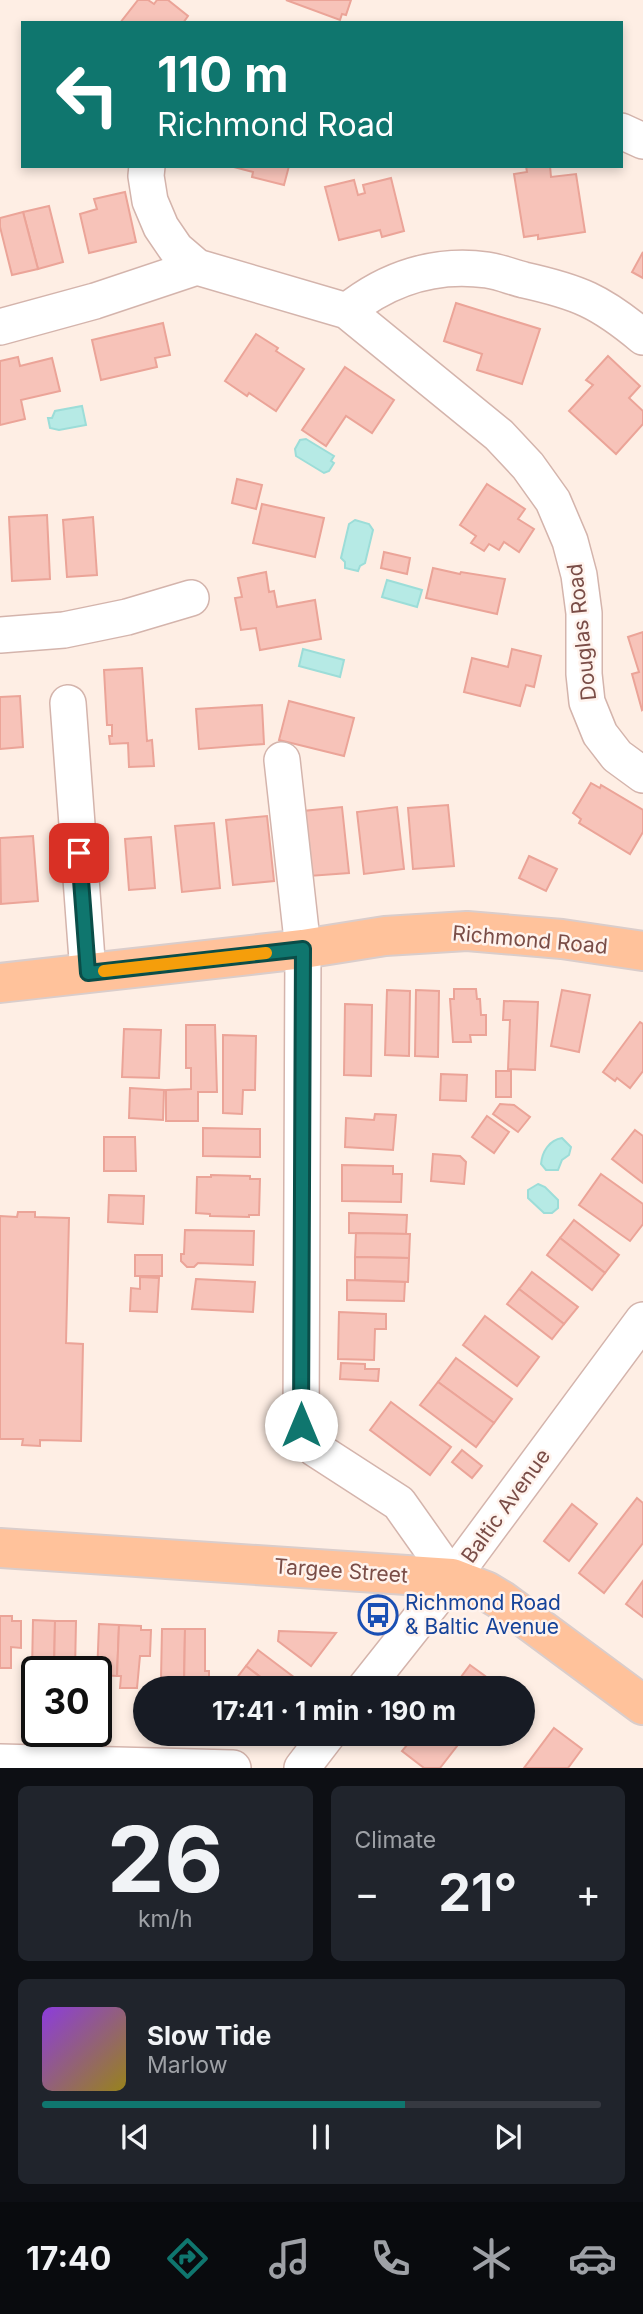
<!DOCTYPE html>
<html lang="en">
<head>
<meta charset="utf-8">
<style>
	body { margin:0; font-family:Inter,sans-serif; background:#20242c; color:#f1f3f6; height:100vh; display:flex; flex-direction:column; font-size:26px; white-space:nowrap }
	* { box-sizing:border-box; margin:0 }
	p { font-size:23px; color:#9ea1a6 }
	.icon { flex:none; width:38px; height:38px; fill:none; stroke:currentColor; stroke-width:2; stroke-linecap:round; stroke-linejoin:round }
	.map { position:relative; height:1768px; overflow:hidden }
	.side { display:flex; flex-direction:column; gap:18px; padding:18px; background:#0d0f14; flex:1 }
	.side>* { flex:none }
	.banner { position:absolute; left:21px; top:21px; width:602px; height:147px; border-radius:0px; box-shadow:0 4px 10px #0003; background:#0f766e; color:#fff; overflow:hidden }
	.speed { position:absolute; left:21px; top:1656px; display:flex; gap:14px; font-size:35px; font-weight:700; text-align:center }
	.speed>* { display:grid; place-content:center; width:91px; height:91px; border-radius:50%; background:#171b24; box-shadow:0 4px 10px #0003; line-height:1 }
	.speed .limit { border:4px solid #111; border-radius:10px; background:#fff; color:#111 }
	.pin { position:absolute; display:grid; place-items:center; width:60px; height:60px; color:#fff; margin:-30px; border-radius:14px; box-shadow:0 4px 10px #0006 }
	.me { position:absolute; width:77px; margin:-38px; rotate:0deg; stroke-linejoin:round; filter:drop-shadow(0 0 5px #0008) }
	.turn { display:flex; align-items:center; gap:24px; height:147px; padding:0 21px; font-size:32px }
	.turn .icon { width:91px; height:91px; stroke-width:2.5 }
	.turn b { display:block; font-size:49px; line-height:60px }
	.big { font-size:52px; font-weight:700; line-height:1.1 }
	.side .card { flex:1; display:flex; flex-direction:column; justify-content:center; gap:10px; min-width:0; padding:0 24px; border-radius:10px; background:#20242c }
	.side .dial { align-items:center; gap:0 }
	.dial b { font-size:91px; line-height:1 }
	.song { display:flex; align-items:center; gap:21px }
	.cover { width:84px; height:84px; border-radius:10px; background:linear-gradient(135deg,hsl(270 70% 55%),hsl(50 70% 35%)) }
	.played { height:7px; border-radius:4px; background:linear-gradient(90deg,#0f766e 65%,#363941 65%) }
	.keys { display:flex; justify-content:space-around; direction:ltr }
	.heat { display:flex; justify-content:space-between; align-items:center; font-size:38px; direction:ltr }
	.side .tiles { flex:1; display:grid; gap:18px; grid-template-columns:1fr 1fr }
	.card:last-child { grid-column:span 2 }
	.trip { position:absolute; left:133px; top:1676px; width:402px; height:70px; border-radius:35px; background:#171b24; box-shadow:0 4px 10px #0003; font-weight:700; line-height:70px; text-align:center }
	.tabs { display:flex; height:112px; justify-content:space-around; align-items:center; background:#090b0e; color:#9ea1a6 }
	.tabs .icon { width:49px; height:49px }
	.tabs .selected { color:#0f766e }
	.tabs b { font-size:32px; color:#f1f3f6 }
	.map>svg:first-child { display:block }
	.water { fill:#b6eae5; stroke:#9cddd8; stroke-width:2 }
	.building { fill:#f7c3b9; stroke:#eba498; stroke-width:2 }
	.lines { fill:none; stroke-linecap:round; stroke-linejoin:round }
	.minor-casing { stroke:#d4b4ac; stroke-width:38 }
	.major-casing { stroke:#dacdcb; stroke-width:42 }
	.minor { stroke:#fff; stroke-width:35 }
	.major { stroke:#ffc29b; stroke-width:38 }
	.route-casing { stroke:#0a4d48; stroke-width:18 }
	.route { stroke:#0f766e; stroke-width:12 }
	.slow { stroke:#f59e0b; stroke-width:12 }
	.labels { text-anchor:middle; stroke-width:5; stroke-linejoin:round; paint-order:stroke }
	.street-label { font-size:21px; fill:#7a4d47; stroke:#fff3ed }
	.transit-label { font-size:21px; fill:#164399; stroke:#fff3ed; text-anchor:start }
</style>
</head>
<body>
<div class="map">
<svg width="643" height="1768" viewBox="0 0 643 1768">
	<rect width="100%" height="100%" fill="#feeee4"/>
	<g class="water">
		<polygon points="82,406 86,425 59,430 50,428 48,418 52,418 55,411"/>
		<polygon points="306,439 334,456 331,461 334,463 329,471 324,473 296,456 295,449 300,440"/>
		<polygon points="355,520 369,524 373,530 365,563 360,566 358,571 345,568 345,562 341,558 349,524"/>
		<polygon points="387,580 422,590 417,607 382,597"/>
		<polygon points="303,649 344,660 340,677 299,666"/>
		<path d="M562 1138 571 1147 569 1155 562 1160 558 1170H546L541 1164C542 1152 549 1140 562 1138Z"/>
		<polygon points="538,1184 545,1187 558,1200 558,1208 552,1213 544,1213 528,1198 528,1190"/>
	</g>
	<g class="building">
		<polygon points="138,0 148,0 154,4 157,0 168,0 188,16 183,23 120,23"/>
		<polygon points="286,0 351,0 346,15 342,14 340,20"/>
		<polygon points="230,166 289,166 284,185 252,177 253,172"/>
		<polygon points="526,166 550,166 551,177 576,174 585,232 538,239 538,235 524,237 514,174 527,172"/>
		<polygon points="391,178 404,231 382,237 380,230 339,240 325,187 354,180 358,195 365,193 363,185"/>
		<polygon points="125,192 136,242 89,253 80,214 97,209 94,199"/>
		<polygon points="49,206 63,262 38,269 23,212"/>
		<polygon points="23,212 38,269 12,275 0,227 0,218"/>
		<polygon points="643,252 643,278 632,272"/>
		<polygon points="456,303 540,329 522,384 477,370 482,354 444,341"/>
		<polygon points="163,323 170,355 155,358 157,367 101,380 92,340"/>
		<polygon points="256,334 278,348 276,351 304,369 276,411 249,393 247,396 225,381"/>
		<polygon points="608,356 640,386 629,398 643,411 643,424 616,454 569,411 593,385 586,380"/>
		<polygon points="18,357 20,366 52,358 60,391 21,400 25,419 0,425 0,361"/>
		<polygon points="345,367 394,400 372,433 346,416 326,446 302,430"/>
		<polygon points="237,479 262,485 256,509 232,503"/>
		<polygon points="487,484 525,509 518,519 534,529 519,552 504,542 499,550 489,544 484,551 471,543 476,536 460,525"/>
		<polygon points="262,504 324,518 315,557 253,543"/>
		<polygon points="47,515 50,579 12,581 9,517"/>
		<polygon points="93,517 97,575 67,577 63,520"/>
		<polygon points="384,552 410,558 407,574 381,568"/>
		<polygon points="433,568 460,574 461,572 505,579 497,614 426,598"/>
		<polygon points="266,572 269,592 274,591 277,607 315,600 321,639 260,650 256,628 241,630 235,598 242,597 238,578"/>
		<polygon points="643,632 643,709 642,710 632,674 639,672 628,637"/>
		<polygon points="512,649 541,656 534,687 526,685 520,706 464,692 472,658 508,667"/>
		<polygon points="142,668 147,741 152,740 154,766 129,767 128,743 110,744 109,736 112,736 112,725 107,725 104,670"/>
		<polygon points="20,696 23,747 0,749 0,697"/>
		<polygon points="289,701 354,718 344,756 279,740"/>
		<polygon points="262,705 264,744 199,749 196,709"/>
		<polygon points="591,783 600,788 601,785 643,810 643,832 630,854 579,823 581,819 573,813"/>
		<polygon points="448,805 454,866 413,869 408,808"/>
		<polygon points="342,807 349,873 309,876 303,811"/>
		<polygon points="397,807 404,869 364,874 357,812"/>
		<polygon points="267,816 274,881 233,885 226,820"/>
		<polygon points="214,823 220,888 182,892 175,826"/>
		<polygon points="33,836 38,901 1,904 0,838"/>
		<polygon points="151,837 155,888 129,890 125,839"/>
		<polygon points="529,856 557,869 546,891 519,878"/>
		<polygon points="454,989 476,989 477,999 480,999 481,1015 486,1015 486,1035 470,1035 471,1042 453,1042 450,999 454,999"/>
		<polygon points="387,990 410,991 409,1056 385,1055"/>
		<polygon points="416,990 439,991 438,1057 415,1056"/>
		<polygon points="562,990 590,995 579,1052 551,1046"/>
		<polygon points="504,1001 538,1002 535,1070 508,1069 510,1020 503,1020"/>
		<polygon points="345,1004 372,1005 371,1076 344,1075"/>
		<polygon points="640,1022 643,1024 643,1071 630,1088 617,1078 615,1081 603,1072"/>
		<polygon points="186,1025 215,1025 217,1092 198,1092 198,1121 166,1121 166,1090 191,1089 191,1068 186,1068"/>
		<polygon points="124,1029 161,1030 159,1078 122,1077"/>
		<polygon points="223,1035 256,1036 255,1090 243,1090 242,1114 223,1113"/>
		<rect x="496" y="1071" width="15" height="26"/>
		<polygon points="441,1074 467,1075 466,1101 440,1100"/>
		<polygon points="130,1088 164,1090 163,1120 129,1118"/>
		<polygon points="500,1104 514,1105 530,1117 518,1132 493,1114"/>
		<polygon points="375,1114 396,1115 393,1150 345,1147 346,1118 374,1120"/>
		<polygon points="487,1116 509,1132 494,1153 472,1137"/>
		<polygon points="203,1128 260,1129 260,1157 203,1156"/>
		<polygon points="635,1130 643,1136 643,1183 612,1159"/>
		<polygon points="104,1137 135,1137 136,1171 104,1171"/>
		<polygon points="433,1154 460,1156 466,1162 464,1184 431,1181"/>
		<polygon points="342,1165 393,1166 393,1174 402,1174 401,1202 342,1201"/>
		<polygon points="601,1174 643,1204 643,1224 630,1241 579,1205"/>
		<polygon points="211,1175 250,1176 250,1179 260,1179 259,1215 249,1215 249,1217 210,1216 210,1214 196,1213 197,1177 211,1177"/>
		<polygon points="109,1195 144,1196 143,1224 108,1222"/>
		<polygon points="18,1212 35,1212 35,1217 69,1218 66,1343 83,1344 81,1441 40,1440 40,1446 22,1445 23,1439 0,1439 0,1216 17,1217"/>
		<polygon points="349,1213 407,1215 406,1234 349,1233"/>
		<polygon points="574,1220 619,1255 605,1273 560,1238"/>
		<polygon points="185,1230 254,1231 253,1265 198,1263 194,1267 187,1267 181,1261 181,1254 184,1254"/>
		<polygon points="356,1233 410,1234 409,1258 355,1257"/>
		<polygon points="560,1238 605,1273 592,1290 547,1255"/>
		<rect x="135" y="1255" width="27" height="21"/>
		<polygon points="355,1257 409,1258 408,1282 355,1280"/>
		<polygon points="532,1272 578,1307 564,1324 519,1289"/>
		<polygon points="140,1277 159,1278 157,1312 130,1311 131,1288 140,1289"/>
		<polygon points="196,1279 255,1282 253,1312 192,1309"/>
		<polygon points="347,1280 405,1282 404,1301 347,1300"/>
		<polygon points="519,1289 564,1324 552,1339 507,1304"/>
		<polygon points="339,1312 386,1314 386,1329 375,1329 374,1360 338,1359"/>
		<polygon points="485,1316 539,1357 517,1386 463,1345"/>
		<polygon points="456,1358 512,1399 494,1423 438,1382"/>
		<polygon points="341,1363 365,1364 365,1369 379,1369 378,1381 340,1379"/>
		<polygon points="438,1382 494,1423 476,1447 420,1405"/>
		<polygon points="391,1402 451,1447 430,1475 370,1430"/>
		<polygon points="462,1450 482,1466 472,1478 452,1462"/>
		<polygon points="637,1498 643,1503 643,1543 604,1593 579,1573"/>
		<polygon points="572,1504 597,1524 569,1561 544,1541"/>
		<polygon points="643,1581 643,1617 626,1604"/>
		<polygon points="0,1616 12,1616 12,1621 21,1621 21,1648 11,1647 11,1668 0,1668"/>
		<polygon points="33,1620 55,1621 54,1671 37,1671 37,1682 36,1671 32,1671"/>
		<polygon points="55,1621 76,1621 75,1671 54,1671"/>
		<polygon points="99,1624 119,1625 117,1676 97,1675"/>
		<polygon points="119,1625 141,1626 141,1630 151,1630 150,1656 140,1656 137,1688 120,1688 121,1676 117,1676"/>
		<polygon points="162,1629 185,1629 184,1680 161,1679"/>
		<polygon points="185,1629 205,1629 205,1671 209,1671 209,1689 184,1689"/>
		<polygon points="279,1631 336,1633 311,1666 278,1641"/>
		<polygon points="258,1650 299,1681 293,1689 276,1689 246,1666"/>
		<polygon points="470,1665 503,1689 452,1689"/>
		<polygon points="246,1666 276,1689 233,1689 235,1685 233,1683"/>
		<polygon points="554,1728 582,1749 568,1768 524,1768"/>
		<polygon points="416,1734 461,1734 464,1737 440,1768 424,1768 402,1751"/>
	</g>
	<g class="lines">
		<g class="minor-casing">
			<g id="minor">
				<polyline points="621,131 643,141"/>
				<polyline points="147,166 146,176 150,201 161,227 176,249 197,267 347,311 499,435 528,466 553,501 570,541 579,575 584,613 584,674 587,702 600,734 617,756 643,775"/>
				<path d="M347 311C388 278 436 263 487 270 500 272 512 277 524 280 578 292 600 301 643 337"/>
				<polyline points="0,327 95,301 197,267"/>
				<polyline points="0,635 64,630 127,617 191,598"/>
				<polyline points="68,703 88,973"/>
				<polyline points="282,760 303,949 301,1425 314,1448 399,1503 452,1578"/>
				<polyline points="364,1689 452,1578 643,1320"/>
				<polyline points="0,1762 233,1768"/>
				<polyline points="302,1768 328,1734"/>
			</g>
		</g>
		<g class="major-casing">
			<g id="major">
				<polyline points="0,983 303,949 385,936 467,931 562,939 643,951"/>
				<polyline points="0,1548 452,1578 486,1591 501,1600 643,1705"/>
			</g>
		</g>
		<use href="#minor" class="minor"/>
		<use href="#major" class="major"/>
	</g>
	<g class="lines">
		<g class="route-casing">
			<polyline id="route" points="79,853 88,973 303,949 301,1425"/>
		</g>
		<use href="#route" class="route"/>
		<polyline class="slow" points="104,971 266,953"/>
	</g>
	<defs>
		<g id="bus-ring" transform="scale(2.0125)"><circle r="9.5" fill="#fff3ed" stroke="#1a4fb4" stroke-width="1.5"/><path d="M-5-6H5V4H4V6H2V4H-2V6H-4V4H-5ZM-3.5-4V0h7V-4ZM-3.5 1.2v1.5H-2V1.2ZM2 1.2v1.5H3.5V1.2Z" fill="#1a4fb4"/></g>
	</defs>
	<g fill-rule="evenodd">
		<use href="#bus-ring" x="378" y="1615"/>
	</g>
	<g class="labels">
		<g class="street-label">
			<text transform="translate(582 632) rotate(-96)" y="7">Douglas Road</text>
			<text transform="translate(530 940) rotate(5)" y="7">Richmond Road</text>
			<text transform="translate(506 1506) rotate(-54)" y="7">Baltic Avenue</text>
			<text transform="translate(341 1571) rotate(4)" y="7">Targee Street</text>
		</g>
		<g class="transit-label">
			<text x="405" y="1610">Richmond Road<tspan x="405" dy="24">&amp; Baltic Avenue</tspan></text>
		</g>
	</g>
</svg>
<div class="speed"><div class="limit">30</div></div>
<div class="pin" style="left:79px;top:853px;background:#d93025"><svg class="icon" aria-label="arrive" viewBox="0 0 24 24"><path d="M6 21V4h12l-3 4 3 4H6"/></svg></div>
<svg class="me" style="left:301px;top:1425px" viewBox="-20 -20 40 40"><circle r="19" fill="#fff"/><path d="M0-13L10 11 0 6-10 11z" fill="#0f766e"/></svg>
<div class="trip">17:41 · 1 min · 190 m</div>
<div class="banner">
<div class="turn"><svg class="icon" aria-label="left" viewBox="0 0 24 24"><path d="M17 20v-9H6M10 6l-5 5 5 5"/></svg><div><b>110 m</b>Richmond Road</div></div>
</div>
</div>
<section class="side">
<div class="tiles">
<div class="card dial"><b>26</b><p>km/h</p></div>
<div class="card"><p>Climate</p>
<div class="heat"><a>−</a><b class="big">21°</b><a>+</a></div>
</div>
<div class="card">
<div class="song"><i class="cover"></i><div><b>Slow Tide</b><p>Marlow</p></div></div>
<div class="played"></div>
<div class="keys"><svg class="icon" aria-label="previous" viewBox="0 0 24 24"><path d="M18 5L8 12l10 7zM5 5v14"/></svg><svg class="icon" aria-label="pause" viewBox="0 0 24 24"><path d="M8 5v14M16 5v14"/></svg><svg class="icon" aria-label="next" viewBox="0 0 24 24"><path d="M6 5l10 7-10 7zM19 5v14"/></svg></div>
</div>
</div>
</section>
<nav class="tabs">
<b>17:40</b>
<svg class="icon selected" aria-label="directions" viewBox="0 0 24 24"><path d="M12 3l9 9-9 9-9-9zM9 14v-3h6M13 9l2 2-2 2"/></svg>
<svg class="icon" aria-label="music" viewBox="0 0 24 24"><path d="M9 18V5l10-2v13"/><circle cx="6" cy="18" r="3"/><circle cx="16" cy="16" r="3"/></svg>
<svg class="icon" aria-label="phone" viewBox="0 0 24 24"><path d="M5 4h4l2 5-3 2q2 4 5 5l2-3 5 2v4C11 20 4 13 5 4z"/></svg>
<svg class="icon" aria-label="climate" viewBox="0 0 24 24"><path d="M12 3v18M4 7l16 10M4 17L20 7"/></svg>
<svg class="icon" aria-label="car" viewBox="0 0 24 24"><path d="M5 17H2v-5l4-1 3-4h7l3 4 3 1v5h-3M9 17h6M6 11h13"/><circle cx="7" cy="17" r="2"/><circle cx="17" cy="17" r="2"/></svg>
</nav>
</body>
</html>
